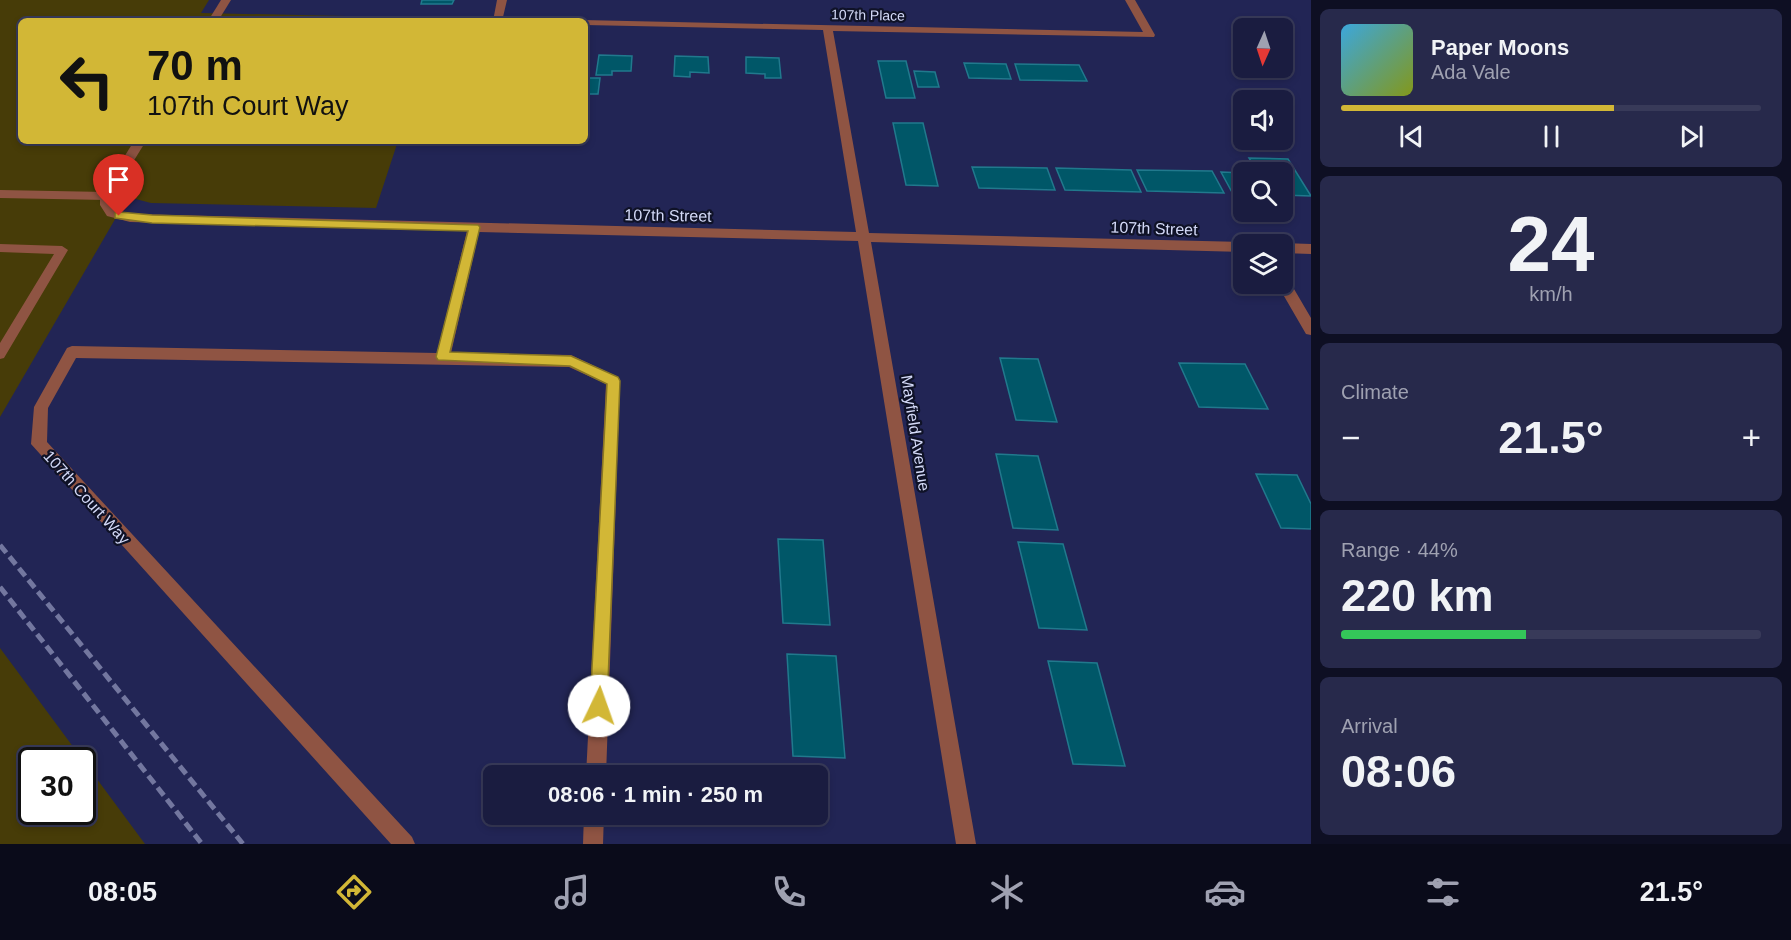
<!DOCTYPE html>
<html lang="en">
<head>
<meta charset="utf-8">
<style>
	body { margin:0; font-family:Helvetica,sans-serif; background:#27294b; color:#f1f3f6; height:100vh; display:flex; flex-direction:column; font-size:22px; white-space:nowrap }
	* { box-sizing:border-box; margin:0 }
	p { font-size:20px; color:#9fa1b1 }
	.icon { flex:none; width:33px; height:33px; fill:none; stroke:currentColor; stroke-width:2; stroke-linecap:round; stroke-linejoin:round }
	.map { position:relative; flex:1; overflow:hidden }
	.side { display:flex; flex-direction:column; gap:9px; padding:9px; background:#0e0f23; width:480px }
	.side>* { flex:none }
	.banner { position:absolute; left:18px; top:18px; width:570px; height:126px; border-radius:9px; box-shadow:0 3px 9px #0003,0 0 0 2px #383a59; background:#d2b736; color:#111; overflow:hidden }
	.needle { width:39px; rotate:183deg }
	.tools { position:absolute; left:1233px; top:18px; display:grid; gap:12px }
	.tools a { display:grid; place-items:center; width:60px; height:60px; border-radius:9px; background:#1a1c40; box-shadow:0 3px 9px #0003,0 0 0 2px #383a59; font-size:30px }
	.speed { position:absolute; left:18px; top:747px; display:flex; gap:12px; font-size:30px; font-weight:700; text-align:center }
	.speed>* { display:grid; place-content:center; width:78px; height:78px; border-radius:50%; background:#1a1c40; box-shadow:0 3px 9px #0003,0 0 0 2px #383a59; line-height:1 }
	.speed .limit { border:3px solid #111; border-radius:9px; background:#fff; color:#111 }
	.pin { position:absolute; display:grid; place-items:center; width:51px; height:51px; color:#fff; margin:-62px -26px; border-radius:50% 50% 50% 0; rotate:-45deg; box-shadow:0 0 6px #0007 }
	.pin .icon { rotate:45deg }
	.me { position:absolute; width:66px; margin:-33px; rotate:3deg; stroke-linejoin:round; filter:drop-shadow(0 0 4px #0008) }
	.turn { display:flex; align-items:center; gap:21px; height:126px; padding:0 30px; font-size:27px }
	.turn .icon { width:78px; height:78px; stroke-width:2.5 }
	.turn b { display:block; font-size:42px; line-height:51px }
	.big { font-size:45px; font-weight:600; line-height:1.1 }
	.side .widget { flex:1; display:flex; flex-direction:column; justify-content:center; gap:9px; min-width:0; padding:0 21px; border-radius:9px; background:#27294b }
	.side .dial { align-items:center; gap:0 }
	.dial b { font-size:78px; line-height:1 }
	.song { display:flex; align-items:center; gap:18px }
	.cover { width:72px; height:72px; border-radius:9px; background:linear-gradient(135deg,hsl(200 70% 55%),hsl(70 70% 35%)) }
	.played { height:6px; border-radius:3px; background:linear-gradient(90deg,#d2b736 65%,#383a59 65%) }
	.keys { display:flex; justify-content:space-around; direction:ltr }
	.heat { display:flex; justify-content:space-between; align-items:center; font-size:33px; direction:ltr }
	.charge { height:9px; border-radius:4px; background:linear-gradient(90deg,#34c759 44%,#383a59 0) }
	.trip { position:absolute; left:483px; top:765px; width:345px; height:60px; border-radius:9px; background:#1a1c40; box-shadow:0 3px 9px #0003,0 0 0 2px #383a59; font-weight:600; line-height:60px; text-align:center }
	.dock { display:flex; height:96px; justify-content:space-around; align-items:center; background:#0a0b1a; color:#9fa1b1 }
	.dock .icon { width:42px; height:42px }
	.dock .selected { color:#d2b736 }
	.dock b { font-size:27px; color:#f1f3f6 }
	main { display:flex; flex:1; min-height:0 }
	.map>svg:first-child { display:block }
	.green { fill:#473c08; fill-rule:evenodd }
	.building { fill:#005768; stroke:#21798d; stroke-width:1.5 }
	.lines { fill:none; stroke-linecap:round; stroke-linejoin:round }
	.lane { fill:#8f5443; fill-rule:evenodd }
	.street { fill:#8f5443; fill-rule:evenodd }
	.rail { stroke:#73779f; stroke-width:5; stroke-dasharray:10 5; stroke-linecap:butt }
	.route { fill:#d2b736; stroke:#887723; stroke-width:1.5 }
	.labels { text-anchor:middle; stroke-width:4.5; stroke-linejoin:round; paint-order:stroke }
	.far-street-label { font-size:14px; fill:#d3d9f7; stroke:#0f1227 }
	.street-label { font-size:16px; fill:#d3d9f7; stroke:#0f1227 }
</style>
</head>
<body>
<main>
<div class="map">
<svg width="1311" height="844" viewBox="0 0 1311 844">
	<rect width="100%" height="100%" fill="#222555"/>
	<g class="green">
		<polygon points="0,0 209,0 201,13 438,18 437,21 21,21 21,141 398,141 376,208 151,203 128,197 0,417"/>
		<path d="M0 648 145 844H0ZM82 760V812H32V760Z"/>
	</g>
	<g class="building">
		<polygon points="422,0 454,0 452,4 421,4"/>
		<polygon points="599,55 632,56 631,71 612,71 612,75 596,75"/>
		<polygon points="675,56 708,57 709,73 690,72 690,77 674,76"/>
		<polygon points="746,57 779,58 781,78 765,78 765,74 746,73"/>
		<polygon points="878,61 906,61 915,98 886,98"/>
		<polygon points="964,63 1006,64 1011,79 969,78"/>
		<polygon points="1015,64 1079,65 1087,81 1020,80"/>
		<polygon points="914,71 935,72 939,87 918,87"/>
		<polygon points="585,78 600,78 598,94 585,94"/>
		<polygon points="893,123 923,123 938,186 906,185"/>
		<polygon points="1249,158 1288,159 1311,196 1282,195 1282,172 1258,172"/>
		<polygon points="972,167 1047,168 1055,190 979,188"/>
		<polygon points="1056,168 1131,170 1141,192 1065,190"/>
		<polygon points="1137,170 1212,171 1224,193 1147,191"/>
		<polygon points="1221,172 1244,173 1244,194 1233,194"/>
		<polygon points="1000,358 1038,359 1057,422 1016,420"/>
		<polygon points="1179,363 1245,364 1268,409 1199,407"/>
		<polygon points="996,454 1038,456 1058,530 1013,528"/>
		<polygon points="1256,474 1297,475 1311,504 1311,529 1281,528"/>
		<polygon points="778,539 823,540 830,625 783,623"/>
		<polygon points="1018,542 1063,544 1087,630 1039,628"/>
		<polygon points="787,654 836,656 845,758 793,756"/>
		<polygon points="1048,661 1097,663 1125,766 1073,764"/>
	</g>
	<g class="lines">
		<g class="lane">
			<polygon points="0,190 106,192 111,196 106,200 0,198"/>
			<polygon points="0,244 62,246 68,250 4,358 0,359 0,343 54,254 0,252"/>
		</g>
		<g class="street">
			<polygon points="221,0 231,0 218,21 208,21"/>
			<polygon points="497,0 507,0 503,17 522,18 527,21 493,21"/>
			<polygon points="1125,0 1135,0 1155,35 1154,37 833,31 869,233 1244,242 1249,244 1244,244 1244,252 871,242 976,844 956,844 858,241 479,232 451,353 571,355 618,377 620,381 606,776 586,776 606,384 569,367 76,358 48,408 47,442 412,837 415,844 391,844 31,444 34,407 67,348 72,346 437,353 467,231 130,222 107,216 100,205 100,196 134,141 146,141 112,196 112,205 115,210 130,214 856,232 823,30 585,25 585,21 582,20 1143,32"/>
			<polygon points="1282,243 1311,244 1311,254 1282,253 1282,244 1278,244"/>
			<polygon points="1282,275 1287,277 1311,318 1311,335 1306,334 1277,284 1282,284"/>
			<polygon points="584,814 604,814 603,844 583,844"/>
		</g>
		<g class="rail">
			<polyline points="0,545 243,844"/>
			<polyline points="0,587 202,844"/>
		</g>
	</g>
	<polygon class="route" points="119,212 152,215 478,225 480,227 450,352 571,356 618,377 620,381 607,706 605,712 599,714 593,712 590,706 607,384 570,366 438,360 436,357 468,231 152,223 115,218 115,213"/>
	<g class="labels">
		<g class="far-street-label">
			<text transform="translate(868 15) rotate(1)" y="5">107th Place</text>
		</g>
		<g class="street-label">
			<text transform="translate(668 215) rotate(1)" y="6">107th Street</text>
			<text transform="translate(1154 228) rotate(2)" y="6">107th Street</text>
			<text transform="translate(916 433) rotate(81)" y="6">Mayfield Avenue</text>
			<text transform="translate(87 497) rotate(48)" y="6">107th Court Way</text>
		</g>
	</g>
</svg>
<div class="tools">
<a><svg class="needle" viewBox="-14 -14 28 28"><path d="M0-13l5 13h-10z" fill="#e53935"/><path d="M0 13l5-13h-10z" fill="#9fa1b1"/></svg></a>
<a><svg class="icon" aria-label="sound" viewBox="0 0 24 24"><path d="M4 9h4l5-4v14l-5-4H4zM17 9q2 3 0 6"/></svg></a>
<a><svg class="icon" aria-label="search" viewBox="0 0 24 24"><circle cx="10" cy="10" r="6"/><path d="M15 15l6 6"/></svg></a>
<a><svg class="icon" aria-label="layers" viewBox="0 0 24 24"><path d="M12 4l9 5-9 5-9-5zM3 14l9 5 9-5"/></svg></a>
</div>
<div class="speed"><div class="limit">30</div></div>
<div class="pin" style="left:119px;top:216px;background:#d93025"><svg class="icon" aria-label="arrive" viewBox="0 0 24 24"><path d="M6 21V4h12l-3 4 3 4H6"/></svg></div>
<svg class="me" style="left:599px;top:706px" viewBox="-20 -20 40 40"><circle r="19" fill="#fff"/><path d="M0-13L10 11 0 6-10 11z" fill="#d2b736"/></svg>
<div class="trip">08:06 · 1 min · 250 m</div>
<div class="banner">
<div class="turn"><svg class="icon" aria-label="left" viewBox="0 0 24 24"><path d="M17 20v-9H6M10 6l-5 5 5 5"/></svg><div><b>70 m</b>107th Court Way</div></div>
</div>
</div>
<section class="side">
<div class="widget">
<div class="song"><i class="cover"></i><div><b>Paper Moons</b><p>Ada Vale</p></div></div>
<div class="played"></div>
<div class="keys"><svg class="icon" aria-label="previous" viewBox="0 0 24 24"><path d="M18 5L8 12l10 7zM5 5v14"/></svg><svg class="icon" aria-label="pause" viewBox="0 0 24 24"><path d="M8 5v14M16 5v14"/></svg><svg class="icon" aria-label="next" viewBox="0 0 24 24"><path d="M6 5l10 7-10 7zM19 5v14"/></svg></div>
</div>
<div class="widget dial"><b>24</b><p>km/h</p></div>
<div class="widget"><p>Climate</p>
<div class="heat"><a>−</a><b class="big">21.5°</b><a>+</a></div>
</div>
<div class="widget"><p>Range · 44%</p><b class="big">220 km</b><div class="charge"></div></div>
<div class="widget"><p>Arrival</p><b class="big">08:06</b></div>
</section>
</main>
<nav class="dock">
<b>08:05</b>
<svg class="icon selected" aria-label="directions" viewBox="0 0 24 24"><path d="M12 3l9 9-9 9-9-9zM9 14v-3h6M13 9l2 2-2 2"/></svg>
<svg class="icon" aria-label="music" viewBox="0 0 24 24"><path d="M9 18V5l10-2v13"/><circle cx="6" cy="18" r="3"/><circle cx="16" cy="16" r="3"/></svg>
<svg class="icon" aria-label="phone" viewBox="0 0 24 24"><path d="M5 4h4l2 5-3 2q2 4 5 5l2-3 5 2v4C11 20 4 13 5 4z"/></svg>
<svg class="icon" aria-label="climate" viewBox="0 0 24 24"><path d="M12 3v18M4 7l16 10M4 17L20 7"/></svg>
<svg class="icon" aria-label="car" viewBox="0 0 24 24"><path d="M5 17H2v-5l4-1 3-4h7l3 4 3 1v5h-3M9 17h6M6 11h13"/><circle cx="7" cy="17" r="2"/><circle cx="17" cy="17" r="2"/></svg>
<svg class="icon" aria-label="filters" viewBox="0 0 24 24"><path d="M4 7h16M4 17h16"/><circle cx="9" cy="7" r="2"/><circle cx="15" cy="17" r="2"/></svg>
<b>21.5°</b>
</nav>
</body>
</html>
